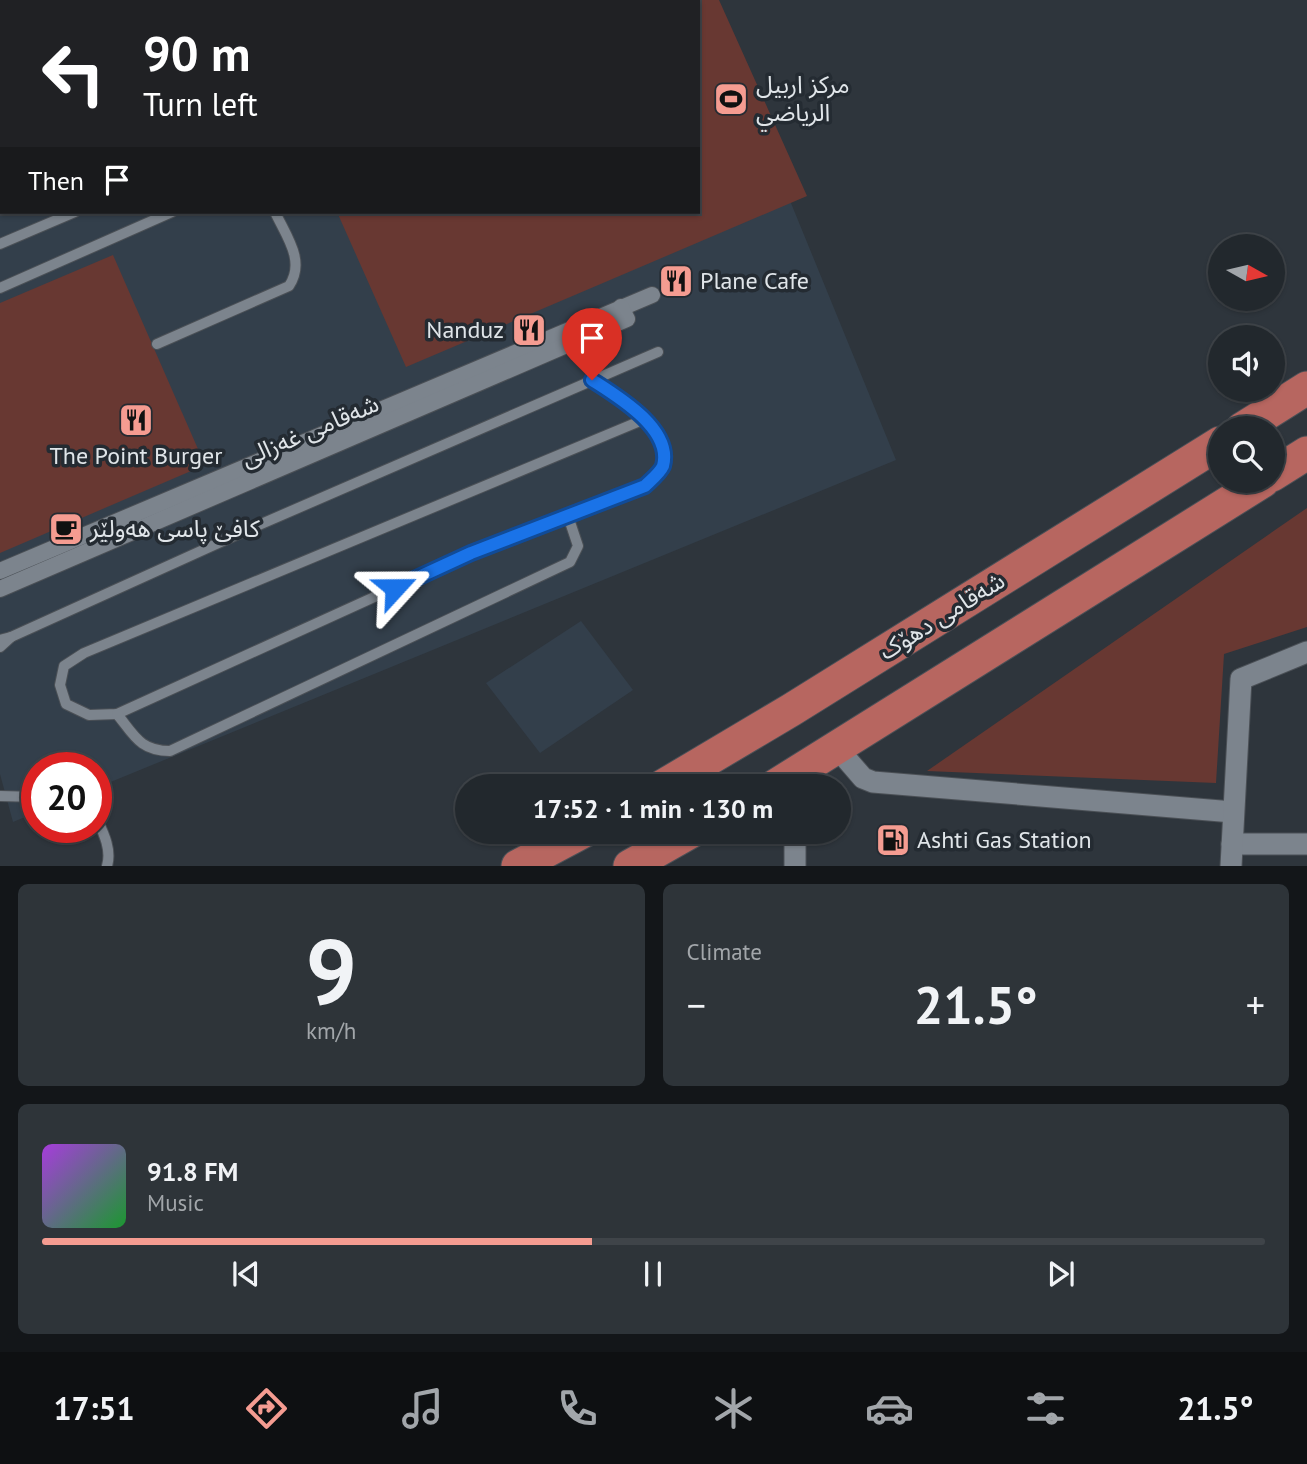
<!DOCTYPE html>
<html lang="en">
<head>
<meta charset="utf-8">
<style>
	body { margin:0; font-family:"PT Sans","Noto Sans Arabic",sans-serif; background:#2e3439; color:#f1f3f6; height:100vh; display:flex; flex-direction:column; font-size:26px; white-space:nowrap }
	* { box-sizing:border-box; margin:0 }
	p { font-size:23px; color:#a2a6aa }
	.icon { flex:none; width:38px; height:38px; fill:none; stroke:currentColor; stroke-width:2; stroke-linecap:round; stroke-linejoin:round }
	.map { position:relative; height:866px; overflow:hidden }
	.side { display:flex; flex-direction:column; gap:18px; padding:18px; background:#131619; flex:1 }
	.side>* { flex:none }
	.guide { position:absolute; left:0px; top:0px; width:700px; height:214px; box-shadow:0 2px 5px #0004,0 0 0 2px #3f4449; background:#202124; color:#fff; overflow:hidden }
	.needle { width:46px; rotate:98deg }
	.controls { position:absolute; left:1208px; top:234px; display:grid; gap:14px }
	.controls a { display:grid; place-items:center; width:77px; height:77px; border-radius:50%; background:#22282d; box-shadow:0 2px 5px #0004,0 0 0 2px #3f4449; font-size:35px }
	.speed { position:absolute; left:21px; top:752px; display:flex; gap:14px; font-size:35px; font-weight:700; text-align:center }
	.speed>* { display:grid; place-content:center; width:91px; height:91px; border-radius:50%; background:#22282d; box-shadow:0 2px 5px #0004,0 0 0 2px #3f4449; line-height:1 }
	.speed .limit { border:10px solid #d22; background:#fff; color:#111 }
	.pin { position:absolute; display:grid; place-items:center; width:60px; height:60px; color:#fff; margin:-72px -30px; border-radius:50% 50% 50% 0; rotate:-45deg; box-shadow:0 0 7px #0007 }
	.pin .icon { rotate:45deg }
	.me { position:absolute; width:77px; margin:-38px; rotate:66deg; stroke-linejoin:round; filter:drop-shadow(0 0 5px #0008) }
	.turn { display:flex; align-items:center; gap:24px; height:147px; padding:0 28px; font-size:32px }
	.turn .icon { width:91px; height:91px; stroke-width:2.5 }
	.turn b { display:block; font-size:49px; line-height:60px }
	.then { display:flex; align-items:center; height:66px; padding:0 28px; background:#0003; gap:14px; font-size:26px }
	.big { font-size:52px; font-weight:800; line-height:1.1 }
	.side .widget { flex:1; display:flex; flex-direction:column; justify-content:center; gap:10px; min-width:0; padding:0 24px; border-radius:10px; background:#2e3439 }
	.side .dial { align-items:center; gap:0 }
	.dial b { font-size:91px; line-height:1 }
	.song { display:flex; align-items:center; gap:21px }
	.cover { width:84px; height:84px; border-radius:10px; background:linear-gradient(135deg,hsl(280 70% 55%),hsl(130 70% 35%)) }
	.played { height:7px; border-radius:4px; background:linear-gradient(90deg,#f59c91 45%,#3f4449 45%) }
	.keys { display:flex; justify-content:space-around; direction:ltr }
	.heat { display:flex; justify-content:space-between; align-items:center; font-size:38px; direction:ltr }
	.side .tiles { flex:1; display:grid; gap:18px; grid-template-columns:1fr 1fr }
	.widget:last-child { grid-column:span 2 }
	.trip { position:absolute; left:455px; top:774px; width:396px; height:70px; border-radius:35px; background:#22282d; box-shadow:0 2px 5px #0004,0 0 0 2px #3f4449; font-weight:800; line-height:70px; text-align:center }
	.tabs { display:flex; height:112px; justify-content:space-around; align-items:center; background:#0e1012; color:#a2a6aa }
	.tabs .icon { width:49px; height:49px }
	.tabs .current { color:#f59c91 }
	.tabs b { font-size:32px; color:#f1f3f6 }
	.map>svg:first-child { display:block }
	.built { fill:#333f4b; fill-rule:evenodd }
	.green { fill:#683832 }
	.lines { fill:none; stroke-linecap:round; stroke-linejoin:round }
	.service-casing { stroke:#4b5056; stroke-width:12 }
	.pedestrian-casing { stroke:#4b5056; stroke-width:18 }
	.minor-casing { stroke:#4b5056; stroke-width:23 }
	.trunk-casing { stroke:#4b5056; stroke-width:35 }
	.service { stroke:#7c848d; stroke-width:10 }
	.pedestrian { stroke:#7c848d; stroke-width:16 }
	.minor { stroke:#7c848d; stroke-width:21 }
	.trunk { stroke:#b76660; stroke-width:33 }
	.route-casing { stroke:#114b97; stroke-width:18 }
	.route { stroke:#1a73e8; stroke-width:12 }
	.labels { text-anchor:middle; stroke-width:7; stroke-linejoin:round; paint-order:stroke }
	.poi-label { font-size:24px; fill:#e0e5e9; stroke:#242b32; text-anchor:start }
	.street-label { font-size:24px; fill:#e0e5e9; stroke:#242b32 }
</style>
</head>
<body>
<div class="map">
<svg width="1307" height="866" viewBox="0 0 1307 866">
	<rect width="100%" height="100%" fill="#2e353c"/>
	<g class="built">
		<path d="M0 0H708L896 460 96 788V768H37V812L13 822 0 774ZM2 2H698V212H2Z"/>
		<polygon points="581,621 633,690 540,753 486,683"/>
	</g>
	<g class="green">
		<polygon points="243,0 719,0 807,196 406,367 337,212 698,212 698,2"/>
		<polygon points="113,255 205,465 0,553 0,303"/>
		<polygon points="1307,508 1307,627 1224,654 1216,783 927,771"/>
	</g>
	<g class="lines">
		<g class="service-casing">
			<g id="service">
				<polyline points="179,0 180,2"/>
				<polyline points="392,2 396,0"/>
				<polyline points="0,244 75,212"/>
				<polyline points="0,288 172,212"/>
				<path d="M157 344 289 286C306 261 286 236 275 212"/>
				<path d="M592 381C617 396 673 429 663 466 660 473 650 481 645 487L471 553 117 714 89 715 66 704 60 685 64 666 84 653 645 419"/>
				<polyline points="11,637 245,531 658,352"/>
				<polyline points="0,640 11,637 0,647"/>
				<path d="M117 714C134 735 140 751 170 751L570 562 578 546 568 516"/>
				<polyline points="0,796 37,797"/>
				<path d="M96 817C103 832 112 849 107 866"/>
			</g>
		</g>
		<g class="pedestrian-casing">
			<g id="pedestrian">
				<polyline points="0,571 652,295"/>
				<polyline points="0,589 627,319 621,307"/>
			</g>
		</g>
		<g class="minor-casing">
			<g id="minor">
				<polyline points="837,748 863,778 873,782 1233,812"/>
				<polyline points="1232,844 1307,844"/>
				<polyline points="795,866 795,831"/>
				<polyline points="1231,866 1241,679 1307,652"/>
			</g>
		</g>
		<g class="trunk-casing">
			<g id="trunk">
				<polyline points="1242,429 1307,388"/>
				<polyline points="1272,475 1307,453"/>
				<polyline points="663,786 791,710 1220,443"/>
				<polyline points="775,786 1263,481"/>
				<polyline points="518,866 584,831"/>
				<polyline points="630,866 692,831"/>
			</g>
		</g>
		<use href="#service" class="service"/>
		<use href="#pedestrian" class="pedestrian"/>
		<use href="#minor" class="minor"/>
		<use href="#trunk" class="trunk"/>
	</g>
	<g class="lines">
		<g class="route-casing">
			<path id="route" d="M395 588 471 553 645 486C650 481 660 473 663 466 673 429 617 396 592 380"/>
		</g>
		<use href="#route" class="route"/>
	</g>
	<defs>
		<g id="stadium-square" transform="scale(1.75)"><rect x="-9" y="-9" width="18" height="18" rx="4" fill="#f59c91" stroke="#242b32"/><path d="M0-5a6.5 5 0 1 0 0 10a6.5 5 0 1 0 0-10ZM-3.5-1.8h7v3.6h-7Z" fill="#111"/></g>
		<g id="restaurant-square" transform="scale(1.75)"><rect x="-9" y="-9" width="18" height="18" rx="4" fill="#f59c91" stroke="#242b32"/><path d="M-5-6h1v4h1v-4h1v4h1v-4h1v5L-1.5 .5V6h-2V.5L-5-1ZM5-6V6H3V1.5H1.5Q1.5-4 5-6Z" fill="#111"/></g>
		<g id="cafe-square" transform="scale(1.75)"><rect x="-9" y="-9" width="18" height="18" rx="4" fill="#f59c91" stroke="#242b32"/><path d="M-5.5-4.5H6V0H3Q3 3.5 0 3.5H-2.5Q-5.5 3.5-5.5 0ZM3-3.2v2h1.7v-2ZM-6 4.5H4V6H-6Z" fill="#111"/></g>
		<g id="fuel-square" transform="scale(1.75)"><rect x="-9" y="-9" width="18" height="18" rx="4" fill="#f59c91" stroke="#242b32"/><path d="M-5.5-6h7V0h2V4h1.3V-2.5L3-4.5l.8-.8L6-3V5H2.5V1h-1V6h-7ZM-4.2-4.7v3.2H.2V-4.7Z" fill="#111"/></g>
	</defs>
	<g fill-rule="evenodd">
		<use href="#stadium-square" x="731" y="99"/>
		<use href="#restaurant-square" x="676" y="281"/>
		<use href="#restaurant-square" x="529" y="330"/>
		<use href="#restaurant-square" x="136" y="420"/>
		<use href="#cafe-square" x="66" y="529"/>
		<use href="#fuel-square" x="893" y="840"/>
	</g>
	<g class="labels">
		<g class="poi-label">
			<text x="756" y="93">مركز اربيل<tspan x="756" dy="28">الرياضي</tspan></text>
			<text x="700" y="289">Plane Cafe</text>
			<text x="504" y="338" text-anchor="end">Nanduz</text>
			<text x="136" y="464" text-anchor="middle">The Point Burger</text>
			<text x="90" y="537">کافێ پاسی هەولێر</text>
			<text x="917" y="848">Ashti Gas Station</text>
		</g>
		<g class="street-label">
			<text transform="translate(310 431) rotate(-23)" y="8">شەقامی غەزالی</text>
			<text transform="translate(942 616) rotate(-32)" y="8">شەقامی دهۆک</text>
		</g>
	</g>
</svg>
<div class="controls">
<a><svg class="needle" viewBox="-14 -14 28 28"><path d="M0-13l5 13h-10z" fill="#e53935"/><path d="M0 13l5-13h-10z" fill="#a2a6aa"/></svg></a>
<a><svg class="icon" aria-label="sound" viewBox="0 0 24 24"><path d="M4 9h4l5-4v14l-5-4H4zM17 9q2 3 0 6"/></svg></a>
<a><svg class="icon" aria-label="search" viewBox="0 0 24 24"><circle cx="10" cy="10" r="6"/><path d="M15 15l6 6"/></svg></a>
</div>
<div class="speed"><div class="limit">20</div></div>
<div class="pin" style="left:592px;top:380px;background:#d93025"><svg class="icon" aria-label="arrive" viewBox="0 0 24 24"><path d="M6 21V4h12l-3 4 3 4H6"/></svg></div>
<svg class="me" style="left:395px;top:588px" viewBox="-20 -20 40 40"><path d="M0-17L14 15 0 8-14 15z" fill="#1a73e8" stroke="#fff" stroke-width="4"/></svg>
<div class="trip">17:52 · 1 min · 130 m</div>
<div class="guide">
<div class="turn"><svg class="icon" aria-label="left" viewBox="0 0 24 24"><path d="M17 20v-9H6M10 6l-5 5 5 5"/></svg><div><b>90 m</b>Turn left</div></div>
<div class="then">Then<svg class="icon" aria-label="arrive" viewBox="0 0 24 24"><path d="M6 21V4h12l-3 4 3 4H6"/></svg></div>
</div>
</div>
<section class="side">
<div class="tiles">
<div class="widget dial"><b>9</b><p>km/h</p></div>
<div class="widget"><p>Climate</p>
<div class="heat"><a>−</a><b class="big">21.5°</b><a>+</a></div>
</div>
<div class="widget">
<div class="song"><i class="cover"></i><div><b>91.8 FM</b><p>Music</p></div></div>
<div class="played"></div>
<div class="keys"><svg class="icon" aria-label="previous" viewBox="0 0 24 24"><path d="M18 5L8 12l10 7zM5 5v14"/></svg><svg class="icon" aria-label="pause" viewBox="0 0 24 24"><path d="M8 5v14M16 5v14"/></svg><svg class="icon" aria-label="next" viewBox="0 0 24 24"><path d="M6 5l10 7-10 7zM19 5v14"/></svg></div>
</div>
</div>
</section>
<nav class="tabs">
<b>17:51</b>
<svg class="icon current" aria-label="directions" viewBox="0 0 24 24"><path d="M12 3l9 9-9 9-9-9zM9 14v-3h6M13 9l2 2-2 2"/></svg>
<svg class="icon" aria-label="music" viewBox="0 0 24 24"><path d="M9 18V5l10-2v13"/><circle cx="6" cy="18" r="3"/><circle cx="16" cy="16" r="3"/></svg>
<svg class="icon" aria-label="phone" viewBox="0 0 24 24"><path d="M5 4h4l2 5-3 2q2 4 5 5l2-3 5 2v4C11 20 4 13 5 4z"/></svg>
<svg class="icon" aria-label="climate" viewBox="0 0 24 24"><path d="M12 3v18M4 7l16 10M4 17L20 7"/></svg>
<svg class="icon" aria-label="car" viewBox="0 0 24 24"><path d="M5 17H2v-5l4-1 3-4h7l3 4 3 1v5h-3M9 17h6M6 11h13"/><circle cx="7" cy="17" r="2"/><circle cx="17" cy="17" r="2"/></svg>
<svg class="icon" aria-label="filters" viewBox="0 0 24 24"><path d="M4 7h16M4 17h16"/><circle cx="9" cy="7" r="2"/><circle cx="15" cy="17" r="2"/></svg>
<b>21.5°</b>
</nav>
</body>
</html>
